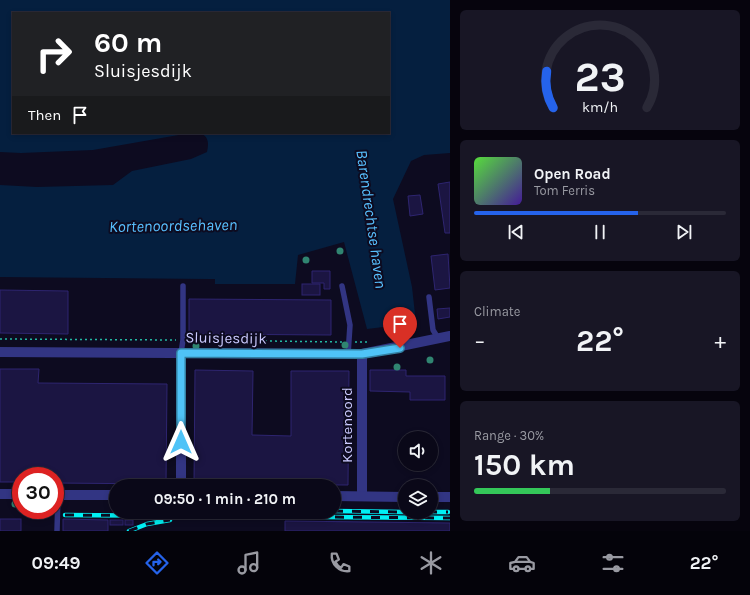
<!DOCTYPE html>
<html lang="en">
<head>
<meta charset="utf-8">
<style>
	body { margin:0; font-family:Karla,sans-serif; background:#181625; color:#f1f3f6; height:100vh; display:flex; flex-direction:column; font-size:15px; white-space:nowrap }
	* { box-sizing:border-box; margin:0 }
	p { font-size:13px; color:#999aa2 }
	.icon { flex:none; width:22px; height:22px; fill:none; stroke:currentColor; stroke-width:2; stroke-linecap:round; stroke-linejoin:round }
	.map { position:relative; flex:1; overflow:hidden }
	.side { display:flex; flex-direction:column; gap:10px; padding:10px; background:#06040d; width:300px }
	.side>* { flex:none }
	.top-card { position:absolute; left:12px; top:12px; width:378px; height:122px; border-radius:0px; box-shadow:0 2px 6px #0003,0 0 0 1px #2a2937; background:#202124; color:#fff; overflow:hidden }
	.buttons { position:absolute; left:398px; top:431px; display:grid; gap:8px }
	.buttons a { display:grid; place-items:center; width:40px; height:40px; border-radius:50%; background:#0a0818; box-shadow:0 2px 6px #0003,0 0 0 1px #2a2937; font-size:20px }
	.speed { position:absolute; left:12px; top:467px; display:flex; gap:8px; font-size:20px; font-weight:700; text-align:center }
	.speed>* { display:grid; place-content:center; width:52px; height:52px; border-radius:50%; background:#0a0818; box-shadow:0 2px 6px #0003,0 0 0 1px #2a2937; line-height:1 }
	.speed .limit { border:6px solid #d22; background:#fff; color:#111 }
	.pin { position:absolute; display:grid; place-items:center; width:34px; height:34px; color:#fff; margin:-41px -17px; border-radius:50% 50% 50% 0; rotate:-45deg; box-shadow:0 0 4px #0007 }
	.pin .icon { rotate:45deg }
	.me { position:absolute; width:44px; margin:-22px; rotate:0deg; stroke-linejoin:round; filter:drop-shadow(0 0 3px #0008) }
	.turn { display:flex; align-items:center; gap:14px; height:84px; padding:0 16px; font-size:18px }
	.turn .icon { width:52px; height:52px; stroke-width:2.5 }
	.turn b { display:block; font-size:28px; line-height:34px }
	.then { display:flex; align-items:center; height:38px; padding:0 16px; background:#0003; gap:8px; font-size:15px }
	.big { font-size:30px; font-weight:700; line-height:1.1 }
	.side .widget { flex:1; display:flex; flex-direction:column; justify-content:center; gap:6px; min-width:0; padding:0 14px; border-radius:6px; background:#181625 }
	.side .dial { align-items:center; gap:0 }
	.dial svg { height:104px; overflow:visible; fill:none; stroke:#2a2937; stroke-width:7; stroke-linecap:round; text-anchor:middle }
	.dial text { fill:#f1f3f6; stroke:none }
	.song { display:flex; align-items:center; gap:12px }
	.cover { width:48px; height:48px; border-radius:6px; background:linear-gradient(135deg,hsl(110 70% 55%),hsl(260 70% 35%)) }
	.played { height:4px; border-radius:2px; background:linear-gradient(90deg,#2563eb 65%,#2a2937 65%) }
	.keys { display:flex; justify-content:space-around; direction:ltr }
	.heat { display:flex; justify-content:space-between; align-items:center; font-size:22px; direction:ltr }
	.charge { height:6px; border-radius:3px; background:linear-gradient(90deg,#34c759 30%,#2a2937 0) }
	.trip { position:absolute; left:109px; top:479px; width:232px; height:40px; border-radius:20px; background:#0a0818; box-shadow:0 2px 6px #0003,0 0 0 1px #2a2937; font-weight:700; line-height:40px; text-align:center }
	.tabs { display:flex; height:64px; justify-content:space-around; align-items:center; background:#04030a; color:#999aa2 }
	.tabs .icon { width:28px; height:28px }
	.tabs .selected { color:#2563eb }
	.tabs b { font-size:18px; color:#f1f3f6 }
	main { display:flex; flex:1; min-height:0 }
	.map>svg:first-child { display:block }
	.water { fill:#051f3f }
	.building { fill:#1b1542; stroke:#2e2570 }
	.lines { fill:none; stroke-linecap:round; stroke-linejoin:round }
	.path { stroke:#23b9a4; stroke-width:1.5; stroke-dasharray:2 3; stroke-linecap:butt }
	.lane { stroke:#323583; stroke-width:5.5 }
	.street { stroke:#323583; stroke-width:10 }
	.rail-casing { stroke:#00f1f5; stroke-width:4.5 }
	.rail { stroke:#0d0b20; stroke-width:3; stroke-dasharray:9; stroke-linecap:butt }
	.tree { fill:#308571 }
	.route-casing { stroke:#337fa1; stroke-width:10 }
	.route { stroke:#4fc3f7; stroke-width:7 }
	.labels { text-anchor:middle; stroke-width:4; stroke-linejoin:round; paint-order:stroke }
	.street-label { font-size:15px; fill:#cbcaff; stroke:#0d0b20 }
	.water-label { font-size:16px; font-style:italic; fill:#58c0ff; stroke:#0d0b20 }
</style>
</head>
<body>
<main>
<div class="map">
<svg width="450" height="531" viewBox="0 0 450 531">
	<rect width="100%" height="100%" fill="#0d0b20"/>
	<path class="water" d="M0 0H450V153L424 155 411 161 393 199 412 287 416 323 367 329 344 242 298 255 295 284H215V279H208L0 277V185L37 187 113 185 132 171 191 159 207 152C209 143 209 135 198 133H389V13H13V133H190L93 150 21 153 0 152Z"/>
	<g class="building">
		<polygon points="450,182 450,233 445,233 438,184"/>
		<polygon points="420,195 423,214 410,216 408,196"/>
		<polygon points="448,254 450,288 435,290 431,256"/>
		<polygon points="312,271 330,271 330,289 324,289 324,283 312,283"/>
		<rect x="302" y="284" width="18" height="11"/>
		<polygon points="0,290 68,291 68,334 0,333"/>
		<polygon points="189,299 331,300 331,335 189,334"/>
		<polygon points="450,308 450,317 438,319 437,309"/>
		<polygon points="0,369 39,369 38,383 167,384 166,484 55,483 55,476 21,476 21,482 0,482"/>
		<polygon points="195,370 253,371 252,435 291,436 291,371 349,371 348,485 194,484"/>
		<polygon points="370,370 406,370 406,376 445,376 445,400 410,400 410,392 370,391"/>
		<rect x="0" y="519" width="21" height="12"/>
		<polygon points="63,519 108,520 108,531 63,531"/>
		<rect x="110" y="520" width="13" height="5"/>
		<rect x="125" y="520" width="8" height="5"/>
		<polygon points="285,521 450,523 450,531 285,531"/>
	</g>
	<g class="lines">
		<g class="path">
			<polyline points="0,339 176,340"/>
			<polyline points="190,340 342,342"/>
			<polyline points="355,342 370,342"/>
		</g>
		<g class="lane">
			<polyline points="342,286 350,325 348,355"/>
			<polyline points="429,297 433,330 438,338"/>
			<polyline points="181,353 183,340 183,286"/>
			<polyline points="57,531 58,495"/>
		</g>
		<g class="street">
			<polyline points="0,352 362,354 450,336"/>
			<polyline points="181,353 181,486"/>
			<polyline points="362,354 362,496"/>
			<polyline points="0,494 21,494"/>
			<polyline points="55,495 116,495"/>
			<polyline points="334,496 405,497"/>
			<polyline points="431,497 450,497"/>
		</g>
		<g class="rail-casing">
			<g id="rail">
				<polyline points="334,511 405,512"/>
				<polyline points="428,512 448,512"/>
				<polyline points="65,515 450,518"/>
				<polyline points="129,531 147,524 170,520"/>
			</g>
		</g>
		<use href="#rail" class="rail"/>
	</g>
	<g class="tree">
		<circle cx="340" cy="251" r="3.5"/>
		<circle cx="306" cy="260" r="3.5"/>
		<circle cx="345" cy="345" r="3.5"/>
		<circle cx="196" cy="346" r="3.5"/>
		<circle cx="430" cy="360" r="3.5"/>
		<circle cx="397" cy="367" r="3.5"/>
		<circle cx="15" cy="504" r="3.5"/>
	</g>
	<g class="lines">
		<g class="route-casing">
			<polyline id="route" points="181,442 181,353 362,354 400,348"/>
		</g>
		<use href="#route" class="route"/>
	</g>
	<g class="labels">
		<g class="street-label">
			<text transform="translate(226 338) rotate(1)" y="5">Sluisjesdijk</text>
			<text transform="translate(347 425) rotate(-90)" y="5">Kortenoord</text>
		</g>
		<g class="water-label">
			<text transform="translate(372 219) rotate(82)" y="6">Barendrechtse haven</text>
			<text transform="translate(173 225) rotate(-1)" y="6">Kortenoordsehaven</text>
		</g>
	</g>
</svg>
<div class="buttons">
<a><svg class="icon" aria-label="sound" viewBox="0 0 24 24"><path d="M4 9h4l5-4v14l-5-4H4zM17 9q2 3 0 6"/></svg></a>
<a><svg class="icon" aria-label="layers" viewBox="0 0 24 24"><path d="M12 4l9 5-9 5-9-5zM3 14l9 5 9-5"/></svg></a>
</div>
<div class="speed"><div class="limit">30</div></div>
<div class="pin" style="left:400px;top:348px;background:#d93025"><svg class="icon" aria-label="arrive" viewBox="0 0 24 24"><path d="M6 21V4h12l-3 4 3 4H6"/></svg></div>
<svg class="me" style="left:181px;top:442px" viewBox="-20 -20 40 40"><path d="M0-17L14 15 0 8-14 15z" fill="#4fc3f7" stroke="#fff" stroke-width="4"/></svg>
<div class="trip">09:50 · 1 min · 210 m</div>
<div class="top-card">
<div class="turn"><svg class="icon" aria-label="right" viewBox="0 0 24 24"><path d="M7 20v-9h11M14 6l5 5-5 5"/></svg><div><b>60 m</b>Sluisjesdijk</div></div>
<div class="then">Then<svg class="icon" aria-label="arrive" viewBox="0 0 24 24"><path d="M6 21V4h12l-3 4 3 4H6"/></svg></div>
</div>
</div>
<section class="side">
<div class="widget dial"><svg viewBox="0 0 100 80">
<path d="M14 69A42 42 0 1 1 86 69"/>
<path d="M14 69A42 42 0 0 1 9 41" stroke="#2563eb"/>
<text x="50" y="56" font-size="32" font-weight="700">23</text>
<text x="50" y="72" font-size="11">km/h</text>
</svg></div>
<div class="widget">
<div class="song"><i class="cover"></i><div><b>Open Road</b><p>Tom Ferris</p></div></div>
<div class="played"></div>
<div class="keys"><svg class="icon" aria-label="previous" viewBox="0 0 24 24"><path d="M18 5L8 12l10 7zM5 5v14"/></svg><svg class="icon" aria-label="pause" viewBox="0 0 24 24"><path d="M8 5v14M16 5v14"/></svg><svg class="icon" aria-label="next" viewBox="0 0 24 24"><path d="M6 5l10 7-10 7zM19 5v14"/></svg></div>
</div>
<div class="widget"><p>Climate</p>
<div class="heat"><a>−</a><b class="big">22°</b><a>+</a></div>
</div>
<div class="widget"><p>Range · 30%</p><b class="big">150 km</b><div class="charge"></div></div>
</section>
</main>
<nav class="tabs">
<b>09:49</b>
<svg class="icon selected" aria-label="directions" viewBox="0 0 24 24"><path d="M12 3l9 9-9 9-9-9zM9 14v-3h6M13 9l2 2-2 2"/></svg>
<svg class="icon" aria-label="music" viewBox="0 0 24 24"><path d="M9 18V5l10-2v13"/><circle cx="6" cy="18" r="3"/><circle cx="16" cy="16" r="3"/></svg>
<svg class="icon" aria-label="phone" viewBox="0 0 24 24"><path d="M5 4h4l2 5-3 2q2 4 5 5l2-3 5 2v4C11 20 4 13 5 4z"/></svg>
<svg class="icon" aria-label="climate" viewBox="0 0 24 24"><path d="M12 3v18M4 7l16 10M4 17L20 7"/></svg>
<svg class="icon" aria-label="car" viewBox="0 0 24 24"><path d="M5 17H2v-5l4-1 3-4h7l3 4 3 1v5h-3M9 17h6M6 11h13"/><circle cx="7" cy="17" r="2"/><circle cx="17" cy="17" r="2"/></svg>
<svg class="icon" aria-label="filters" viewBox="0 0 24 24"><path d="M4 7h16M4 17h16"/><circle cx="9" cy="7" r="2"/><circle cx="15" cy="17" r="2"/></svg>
<b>22°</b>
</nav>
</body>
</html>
